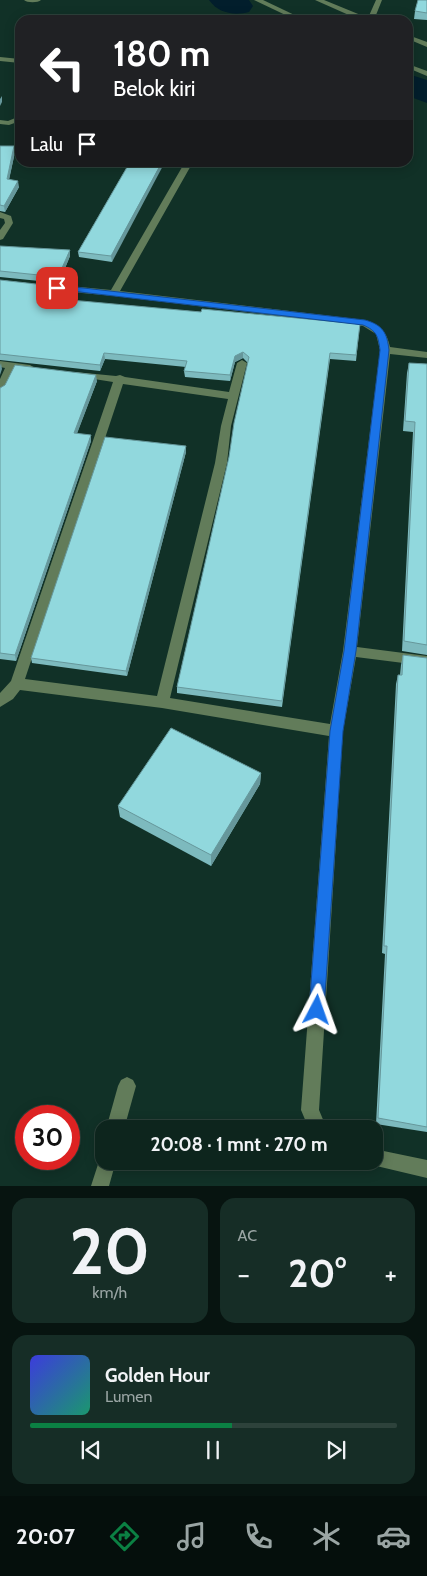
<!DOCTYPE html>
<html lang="id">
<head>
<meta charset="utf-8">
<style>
	body { margin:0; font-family:Cabin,sans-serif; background:#162d26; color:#f1f3f6; height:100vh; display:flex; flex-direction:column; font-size:19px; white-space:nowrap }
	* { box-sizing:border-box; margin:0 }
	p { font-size:16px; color:#9aa5a4 }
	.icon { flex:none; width:28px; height:28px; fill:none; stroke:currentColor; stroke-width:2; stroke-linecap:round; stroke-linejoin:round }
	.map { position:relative; height:1186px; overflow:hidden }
	.panel { display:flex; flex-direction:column; gap:12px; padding:12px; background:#071410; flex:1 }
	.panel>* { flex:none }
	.guide { position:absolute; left:15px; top:15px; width:398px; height:152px; border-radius:15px; box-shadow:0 2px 12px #0003,0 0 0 1px #2d423b; background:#202124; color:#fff; overflow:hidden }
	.speed { position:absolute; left:15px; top:1105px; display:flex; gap:10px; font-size:25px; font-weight:700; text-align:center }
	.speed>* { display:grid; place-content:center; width:65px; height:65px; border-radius:50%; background:#0d251d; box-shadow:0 2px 12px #0003,0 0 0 1px #2d423b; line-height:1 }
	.speed .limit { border:8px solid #d22; background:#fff; color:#111 }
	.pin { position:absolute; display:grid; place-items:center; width:42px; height:42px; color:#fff; margin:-21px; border-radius:10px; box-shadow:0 2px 8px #0006 }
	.me { position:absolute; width:55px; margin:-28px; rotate:4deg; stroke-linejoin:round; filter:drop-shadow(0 0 4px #0008) }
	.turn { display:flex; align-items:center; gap:18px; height:105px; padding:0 15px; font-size:22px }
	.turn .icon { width:65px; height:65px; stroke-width:2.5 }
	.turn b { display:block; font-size:35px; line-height:42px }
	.then { display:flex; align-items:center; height:48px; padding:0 15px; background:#0003; gap:10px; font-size:19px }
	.big { font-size:38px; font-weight:700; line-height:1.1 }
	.panel .card { flex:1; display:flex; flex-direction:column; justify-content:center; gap:8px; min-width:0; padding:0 18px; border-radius:15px; background:#162d26 }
	.panel .dial { align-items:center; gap:0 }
	.dial b { font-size:65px; line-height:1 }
	.song { display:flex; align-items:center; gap:15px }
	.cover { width:60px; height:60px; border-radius:8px; background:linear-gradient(135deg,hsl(240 70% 55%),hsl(160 70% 35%)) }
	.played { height:5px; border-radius:2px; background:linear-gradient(90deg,#0b8043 55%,#2d423b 55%) }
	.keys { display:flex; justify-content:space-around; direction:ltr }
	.heat { display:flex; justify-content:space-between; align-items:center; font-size:28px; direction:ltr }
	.panel .tiles { flex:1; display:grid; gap:12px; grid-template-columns:1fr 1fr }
	.card:last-child { grid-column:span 2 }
	.trip { position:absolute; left:95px; top:1120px; width:288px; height:50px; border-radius:15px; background:#0d251d; box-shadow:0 2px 12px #0003,0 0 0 1px #2d423b; font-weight:700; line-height:50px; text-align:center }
	.tab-bar { display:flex; height:80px; justify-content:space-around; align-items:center; background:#050f0c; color:#9aa5a4 }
	.tab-bar .icon { width:35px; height:35px }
	.tab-bar .current { color:#0b8043 }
	.tab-bar b { font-size:22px; color:#f1f3f6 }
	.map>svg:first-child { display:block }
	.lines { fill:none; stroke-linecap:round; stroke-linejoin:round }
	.river { fill:#021e2c; fill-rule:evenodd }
	.minor { fill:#627c5a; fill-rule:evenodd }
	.wall { fill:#7dbabe }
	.shaded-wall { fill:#66979b }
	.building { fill:#91d8dd; stroke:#66979b }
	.route { fill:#1a73e8; stroke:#114b97 }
</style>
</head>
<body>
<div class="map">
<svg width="427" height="1186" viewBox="0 0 427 1186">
	<rect width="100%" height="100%" fill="#113127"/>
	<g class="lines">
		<g class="river">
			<path d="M209 0H249L253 6 249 12C234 16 218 13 209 0Z"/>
			<polygon points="408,74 427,80 427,103 408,96"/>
		</g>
		<g class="minor">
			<path d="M24 0H41C38 3 27 3 24 0Z"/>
			<polygon points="254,0 263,0 305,20 296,20"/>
			<polygon points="315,0 324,0 368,18 376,0 382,0 374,20 360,20"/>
			<polygon points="408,35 427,42 427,47 408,39"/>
			<polygon points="0,57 20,59 20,63 0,61"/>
			<polygon points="408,64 427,71 427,76 408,68"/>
			<polygon points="20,116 20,121 9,125 0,124 0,120 8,121"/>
			<path d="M185 162H193L120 291 365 320C380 324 387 332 390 347L427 352V358L390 354 357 647 427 656V666L356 657 343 731 319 1110 327 1129H309L301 1110 329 736 162 708 20 690 13 699 0 707V693L11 681 113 382 75 376 74 374 75 372 116 376 120 375 125 377 229 392 237 363 242 360 247 363 231 426 227 463 170 698 330 724 343 651 380 350 376 334 363 326 114 296 39 289 34 286 39 283 111 290ZM123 384 228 399 221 426 215 463 157 696 25 679Z"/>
			<polygon points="0,212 11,216 13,223 3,239 0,240 0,230 5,223 4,219 0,218"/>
			<polygon points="0,361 30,365 35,368 30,371 15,369 5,390 0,393 0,379 5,368 0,367"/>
			<polygon points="127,1077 133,1080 136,1086 124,1129 106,1129 118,1086 121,1080"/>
			<polygon points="374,1149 427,1160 427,1178 368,1164 366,1161 374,1161"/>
			<polygon points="104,1153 104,1161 116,1161 109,1186 91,1186 101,1155"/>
		</g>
	</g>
	<g class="wall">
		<polygon points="427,0 427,20 414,19 415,11"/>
		<polygon points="0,146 14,146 15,152 9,179 19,187 5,212 0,211"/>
		<polygon points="130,162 112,262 79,257 78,252"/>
		<polygon points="0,246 70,256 59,283 0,277"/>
		<polygon points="0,280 54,286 55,292 52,299 201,312 360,324 356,361 330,359 282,707 177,693 177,687 229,457 248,363 243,358 235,362 230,381 185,377 184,371 186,367 105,359 100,371 0,360"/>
		<polygon points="409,363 427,364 427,655 402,651 413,432 403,431 407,373"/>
		<polygon points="97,381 77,433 91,441 16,661 0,659 0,388"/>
		<polygon points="186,446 186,452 127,676 32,663 31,658"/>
		<polygon points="403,655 427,658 427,1132 376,1124 385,954 382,953 396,684 398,675 400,675 401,665"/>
		<polygon points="261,773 260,784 211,866 120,817 118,806"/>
	</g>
	<g class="shaded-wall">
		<polygon points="2,96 2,102 0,106 0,99"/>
		<polygon points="14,146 15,152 8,185 7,179"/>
		<polygon points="162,162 165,162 112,262 111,256"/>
		<polygon points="18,181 19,187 5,212 4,206"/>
		<polygon points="70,250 70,256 59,283 58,277"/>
		<polygon points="54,286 55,292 50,304 49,298"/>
		<polygon points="243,352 243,358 235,362 230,381 230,375 235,356"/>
		<polygon points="104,353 105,359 100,371 100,365"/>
		<polygon points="1,363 2,369 0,375 0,366"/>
		<polygon points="96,375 97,381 75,439 74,433"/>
		<polygon points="91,435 91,441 16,661 15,655"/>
		<polygon points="186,446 186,452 127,676 126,671"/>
		<polygon points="261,773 260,784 211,866 211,855"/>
	</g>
	<g class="building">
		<polygon points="418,0 427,0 427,13 415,11"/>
		<polygon points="0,146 14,146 7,179 18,181 4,206 0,205"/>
		<polygon points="130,162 162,162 111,256 78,252"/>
		<polygon points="0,246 70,250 58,277 0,271"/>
		<polygon points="0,280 54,286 49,298 201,312 202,309 360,324 356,355 330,353 282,701 177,687 229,457 234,423 249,357 243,352 235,356 230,375 184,371 187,361 125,355 104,353 100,365 0,354"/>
		<polygon points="409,363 427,364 427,645 404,641 415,422 405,421"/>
		<polygon points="15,365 96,375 74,433 91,435 15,655 0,653 0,388 5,385"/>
		<polygon points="105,437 186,446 126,671 31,658"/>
		<polygon points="403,655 427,658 427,1127 378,1118 387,946 384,946 398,675 402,675"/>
		<polygon points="171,728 261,773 211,855 118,806"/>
	</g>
	<path class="route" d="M57 285 365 320C383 325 387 333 389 350L356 651 343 731 324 1010 322 1015 317 1018 311 1015 309 1010 330 731 344 651 380 350C378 336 377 331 363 325L54 289 53 288Z"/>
</svg>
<div class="speed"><div class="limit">30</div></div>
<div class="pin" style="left:57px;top:288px;background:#d93025"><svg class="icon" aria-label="arrive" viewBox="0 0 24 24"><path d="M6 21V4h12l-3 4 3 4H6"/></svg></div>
<svg class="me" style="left:317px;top:1010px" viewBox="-20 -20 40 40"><path d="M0-17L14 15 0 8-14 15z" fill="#1a73e8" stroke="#fff" stroke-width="4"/></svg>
<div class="trip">20:08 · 1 mnt · 270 m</div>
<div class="guide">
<div class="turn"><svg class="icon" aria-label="left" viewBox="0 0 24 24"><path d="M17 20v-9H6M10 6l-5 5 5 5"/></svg><div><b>180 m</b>Belok kiri</div></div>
<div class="then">Lalu<svg class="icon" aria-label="arrive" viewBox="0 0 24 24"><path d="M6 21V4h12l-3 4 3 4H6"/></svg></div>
</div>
</div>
<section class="panel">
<div class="tiles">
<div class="card dial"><b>20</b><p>km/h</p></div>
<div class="card"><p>AC</p>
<div class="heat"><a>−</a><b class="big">20°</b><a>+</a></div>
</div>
<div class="card">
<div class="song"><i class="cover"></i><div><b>Golden Hour</b><p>Lumen</p></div></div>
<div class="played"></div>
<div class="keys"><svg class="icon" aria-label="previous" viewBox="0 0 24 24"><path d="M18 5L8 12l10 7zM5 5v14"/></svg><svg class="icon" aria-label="pause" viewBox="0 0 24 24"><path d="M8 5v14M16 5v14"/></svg><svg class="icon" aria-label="next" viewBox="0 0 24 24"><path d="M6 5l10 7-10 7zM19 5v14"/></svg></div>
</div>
</div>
</section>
<nav class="tab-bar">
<b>20:07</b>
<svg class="icon current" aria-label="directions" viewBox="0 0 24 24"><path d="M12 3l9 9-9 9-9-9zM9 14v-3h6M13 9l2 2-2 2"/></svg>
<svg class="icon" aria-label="music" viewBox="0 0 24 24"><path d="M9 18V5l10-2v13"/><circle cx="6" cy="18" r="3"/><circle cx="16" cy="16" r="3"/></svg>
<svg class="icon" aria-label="phone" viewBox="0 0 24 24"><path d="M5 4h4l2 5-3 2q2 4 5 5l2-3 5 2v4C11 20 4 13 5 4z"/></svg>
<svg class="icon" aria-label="climate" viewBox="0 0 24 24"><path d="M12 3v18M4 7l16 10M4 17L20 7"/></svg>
<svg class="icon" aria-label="car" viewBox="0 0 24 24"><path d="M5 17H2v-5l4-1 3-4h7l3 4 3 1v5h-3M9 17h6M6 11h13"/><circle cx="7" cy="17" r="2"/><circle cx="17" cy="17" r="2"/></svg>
</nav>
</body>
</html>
